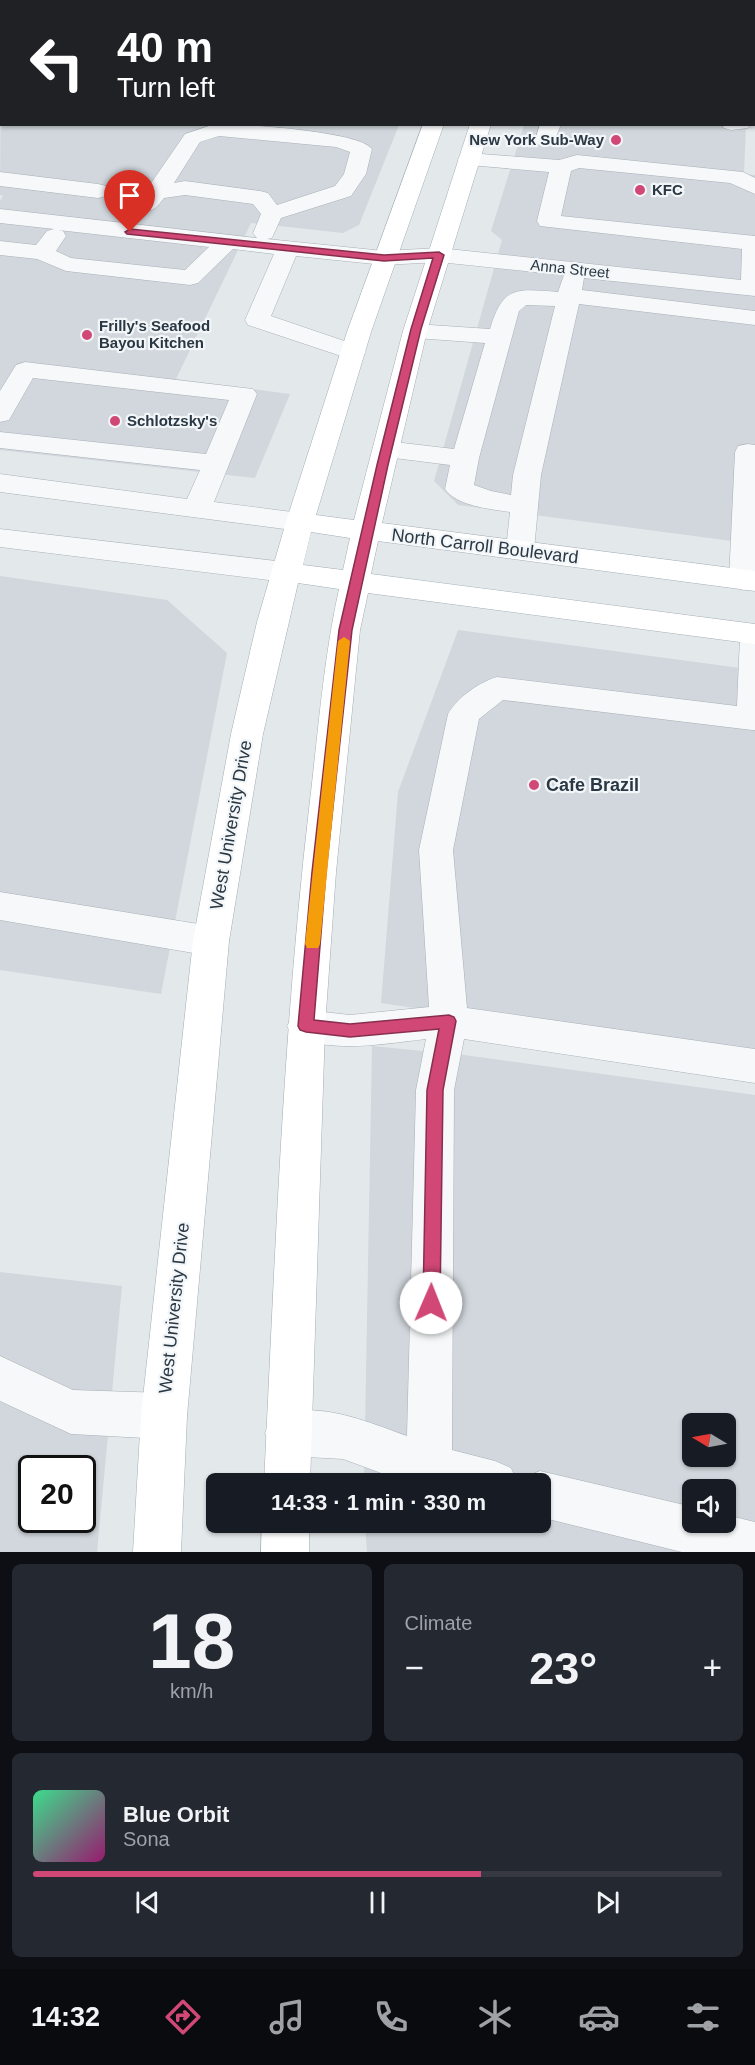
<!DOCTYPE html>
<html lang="en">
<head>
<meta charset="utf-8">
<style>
	body { margin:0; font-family:Arial,sans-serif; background:#242831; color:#f1f3f6; height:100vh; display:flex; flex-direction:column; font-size:22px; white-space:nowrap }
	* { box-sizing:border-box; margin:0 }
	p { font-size:20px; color:#9ea1a6 }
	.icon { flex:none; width:33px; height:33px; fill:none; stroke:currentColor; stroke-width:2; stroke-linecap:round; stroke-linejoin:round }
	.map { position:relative; height:1552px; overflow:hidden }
	.panel { display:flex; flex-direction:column; gap:12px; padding:12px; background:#0d0f14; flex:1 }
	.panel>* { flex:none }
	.hud { position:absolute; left:0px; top:0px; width:756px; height:126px; box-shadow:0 2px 4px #0004; background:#202124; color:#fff; overflow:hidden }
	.needle { width:39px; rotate:280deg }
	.controls { position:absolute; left:682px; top:1413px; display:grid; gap:12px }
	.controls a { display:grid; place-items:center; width:54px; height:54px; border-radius:9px; background:#171b24; box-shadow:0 2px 4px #0004; font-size:30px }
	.speed { position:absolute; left:18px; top:1455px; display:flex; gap:12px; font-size:30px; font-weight:700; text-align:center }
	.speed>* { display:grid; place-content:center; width:78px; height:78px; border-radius:50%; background:#171b24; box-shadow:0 2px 4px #0004; line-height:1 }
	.speed .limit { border:3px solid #111; border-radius:9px; background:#fff; color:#111 }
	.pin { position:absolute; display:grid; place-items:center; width:51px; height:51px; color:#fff; margin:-62px -26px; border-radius:50% 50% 50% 0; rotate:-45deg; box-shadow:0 0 6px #0007 }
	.pin .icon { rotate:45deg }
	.me { position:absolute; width:66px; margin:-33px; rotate:1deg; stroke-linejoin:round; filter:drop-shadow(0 0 4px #0008) }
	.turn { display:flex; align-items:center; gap:21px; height:126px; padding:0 18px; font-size:27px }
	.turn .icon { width:78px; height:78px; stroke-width:2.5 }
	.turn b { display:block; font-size:42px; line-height:51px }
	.big { font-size:45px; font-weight:700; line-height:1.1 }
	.panel .widget { flex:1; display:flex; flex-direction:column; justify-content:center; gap:9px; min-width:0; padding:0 21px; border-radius:9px; background:#242831 }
	.panel .dial { align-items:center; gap:0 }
	.dial b { font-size:78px; line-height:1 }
	.song { display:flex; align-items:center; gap:18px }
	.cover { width:72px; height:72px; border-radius:9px; background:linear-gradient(135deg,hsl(150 70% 55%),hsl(320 70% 35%)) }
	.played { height:6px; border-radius:3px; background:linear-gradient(90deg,#d14776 65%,#363941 65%) }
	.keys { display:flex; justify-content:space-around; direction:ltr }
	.heat { display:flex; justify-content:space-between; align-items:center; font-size:33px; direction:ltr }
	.panel .tiles { flex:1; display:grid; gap:12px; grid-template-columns:1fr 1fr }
	.widget:last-child { grid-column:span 2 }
	.trip { position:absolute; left:206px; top:1473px; width:345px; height:60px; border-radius:9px; background:#171b24; box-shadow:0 2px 4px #0004; font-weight:700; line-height:60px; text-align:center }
	.menu { display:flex; height:96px; justify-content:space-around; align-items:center; background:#090b0e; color:#9ea1a6 }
	.menu .icon { width:42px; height:42px }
	.menu .on { color:#d14776 }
	.menu b { font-size:27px; color:#f1f3f6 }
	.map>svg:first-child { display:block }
	.built { fill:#d1d7dd; fill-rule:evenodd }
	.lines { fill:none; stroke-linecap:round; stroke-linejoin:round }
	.minor-casing { stroke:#a8b0b6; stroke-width:1 }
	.major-casing { stroke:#a2aeb7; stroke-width:1 }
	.minor { fill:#f6f8f9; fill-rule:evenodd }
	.major { fill:#fff; fill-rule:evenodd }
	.route { fill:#d14776; stroke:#882e4d; stroke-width:1.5 }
	.slow { fill:#f59e0b }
	.poi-dot { fill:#d14776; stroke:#f3f6f8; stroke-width:2 }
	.labels { text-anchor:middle; stroke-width:4.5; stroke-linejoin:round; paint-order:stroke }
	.far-poi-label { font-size:15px; font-weight:bold; fill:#2a3844; stroke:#f3f6f8; text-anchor:start }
	.far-street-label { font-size:15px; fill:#2a3844; stroke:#f3f6f8 }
	.street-label { font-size:18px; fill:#2a3844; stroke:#f3f6f8 }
	.poi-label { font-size:18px; font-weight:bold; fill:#2a3844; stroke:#f3f6f8; text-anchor:start }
</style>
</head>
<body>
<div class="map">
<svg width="755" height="1552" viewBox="0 0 755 1552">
	<rect width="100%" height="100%" fill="#e3e8eb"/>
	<g class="built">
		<polygon points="1,45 2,124 399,125 359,225 343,233 251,223 176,379 290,394 255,478 0,450 0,201 3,196 0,195"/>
		<polygon points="524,125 746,125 744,174 755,175 755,544 458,505 434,481 502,240 491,231"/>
		<polygon points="0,576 167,600 227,653 161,994 0,970"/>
		<polygon points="458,630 755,670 755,1059 381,1003 398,792"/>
		<path d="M372 1046 464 1055 755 1095V1552H367L365 1523 540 1522V1484H364ZM693 1424H726V1456H693ZM693 1490H726V1522H693Z"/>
		<path d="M0 1272 122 1286 97 1552H0ZM32 1468H82V1520H32Z"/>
	</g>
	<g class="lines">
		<g class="minor-casing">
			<g id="minor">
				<polygon points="0,0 10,2 2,2 2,10"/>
				<polygon points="59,0 77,0 58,2"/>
				<polygon points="125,0 143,0 124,2"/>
				<polygon points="196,0 214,0 195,2"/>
				<polygon points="308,0 329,0 307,2"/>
				<polygon points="680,0 719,0 720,2 681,2"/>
				<polygon points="755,18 755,34 754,35 754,18"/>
				<rect x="754" y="66" width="1" height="12"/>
				<polygon points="0,77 2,77 0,91"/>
				<path d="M215 124C241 124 359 131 372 149L366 174 351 196 281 218 272 238 267 239 384 251 439 248 741 280 742 249 540 226 537 221 549 172 469 165 461 164 458 159 461 154 469 153 559 160 577 155 743 172 755 178V194L730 183 579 168 571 171 561 216 755 236V296L584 278 582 290 755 311V325L579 304 541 475 534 550 530 557 520 559 510 557 506 550 510 512C490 509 457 506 445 489L450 465 386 457 377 455 373 449 377 443 386 441 454 449 485 343 415 338 406 336 403 331 406 326 415 324 490 329C503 285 517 289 558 292L564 275 439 262 384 265 296 256 271 316 362 347 366 352 362 357 353 360 248 325 245 320 274 254 233 249 198 283 190 285 66 271 37 259 0 255V241L36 245 47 231 54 229 0 223V209L257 238 253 233 261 214 253 204 185 195 164 198C156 208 153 213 139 210L136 205 185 134ZM219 136 336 147 350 152 344 174 335 186 277 205 268 193 260 191 185 181 174 183 200 142ZM58 230 209 247 185 270 71 258 56 251 66 236 63 231ZM526 305 555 306 513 475 511 495 491 491 474 485 479 458 519 311Z"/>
				<polygon points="540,124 561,124 553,145 546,147 539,145 535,141"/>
				<polygon points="721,124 751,124 748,128 731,130 724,128"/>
				<polygon points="0,172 98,184 106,186 109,191 106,196 98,198 0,186"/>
				<polygon points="25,362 253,389 257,394 214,502 300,513 310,516 314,522 310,528 300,531 0,492 0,474 187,499 200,470 0,448 0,432 206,454 229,400 33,378 9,420 0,422 0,391 16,365"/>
				<polygon points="748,444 755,445 755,586 744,590 734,587 729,580 735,452 738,446"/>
				<polygon points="0,529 285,562 295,565 300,572 295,579 285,582 0,547"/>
				<path d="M755 627V730H752L503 700 479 719 453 850 467 1008 755 1049V1083L464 1039 454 1090 452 1450 495 1461 511 1468 518 1484H411L343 1459 288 1456 272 1449 265 1433 272 1417C316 1399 365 1421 407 1436L416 1090 426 1039C382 1044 336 1053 293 1037L287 1026 293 1015 306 1010 350 1015 429 1007 419 850 448 714C457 698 479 682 497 677L737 706 740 637 744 630Z"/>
				<polygon points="0,892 211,926 224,931 229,941 224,951 211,956 0,920"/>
				<polygon points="0,1356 73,1390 164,1393 180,1400 187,1416 180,1432 164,1439 71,1434 0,1401"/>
				<polygon points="540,1471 693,1507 693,1522 726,1522 726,1515 755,1522 755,1552 682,1552 540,1517 540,1484 521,1484 524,1478"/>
			</g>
		</g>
		<g class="major-casing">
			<g id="major">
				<polygon points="469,0 487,0 468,2"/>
				<polygon points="514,0 532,0 513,2"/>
				<path d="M423 124H444L371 332 316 515 354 520 403 331 470 124H491L427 331 382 523 755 571V591L378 541 371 574 755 624V644L368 593 360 630 336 872 325 1026 310 1484H264C275 1258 283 1033 309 809 318 735 323 661 339 589L298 583 263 734 229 941 187 1416 181 1552H133L141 1416 193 941 231 734 257 622 286 522 347 332ZM311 532 350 538 343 570 303 565Z"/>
				<polygon points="262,1522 309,1522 309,1552 261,1552"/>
			</g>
		</g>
		<use href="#minor" class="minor"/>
		<use href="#major" class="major"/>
	</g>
	<polygon class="route" points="130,229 384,255 439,252 444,255 421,329 388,465 352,630 326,872 314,1020 350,1024 449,1015 454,1017 456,1021 443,1090 440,1303 438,1309 431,1311 425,1309 423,1303 427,1090 439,1029 350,1037 306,1032 300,1030 298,1026 312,872 339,630 377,465 411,329 433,258 384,261 127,234 125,232"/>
	<polygon class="slow" points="344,637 350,641 320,944 318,948 307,948 305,944 338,641"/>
	<g class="poi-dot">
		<circle cx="616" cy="140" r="6"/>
		<circle cx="640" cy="190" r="6"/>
		<circle cx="87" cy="335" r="6"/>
		<circle cx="115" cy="421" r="6"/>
		<circle cx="534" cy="785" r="6"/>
	</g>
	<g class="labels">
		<g class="far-poi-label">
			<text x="604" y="145" text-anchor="end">New York Sub-Way</text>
			<text x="652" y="195">KFC</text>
			<text x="99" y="331">Frilly's Seafood<tspan x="99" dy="17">Bayou Kitchen</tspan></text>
			<text x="127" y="426">Schlotzsky's</text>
		</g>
		<g class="far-street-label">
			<text transform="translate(570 269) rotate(6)" y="5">Anna Street</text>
		</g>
		<g class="street-label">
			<text transform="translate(485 546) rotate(7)" y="6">North Carroll Boulevard</text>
			<text transform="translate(231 825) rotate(-80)" y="6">West University Drive</text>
			<text transform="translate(174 1308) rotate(-84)" y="6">West University Drive</text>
		</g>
		<g class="poi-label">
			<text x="546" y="791">Cafe Brazil</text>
		</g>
	</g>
</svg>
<div class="controls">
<a><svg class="needle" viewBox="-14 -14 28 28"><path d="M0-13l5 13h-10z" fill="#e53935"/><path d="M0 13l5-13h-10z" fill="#9ea1a6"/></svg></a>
<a><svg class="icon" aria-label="sound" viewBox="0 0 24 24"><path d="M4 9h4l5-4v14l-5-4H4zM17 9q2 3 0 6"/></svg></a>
</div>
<div class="speed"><div class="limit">20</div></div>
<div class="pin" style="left:130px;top:232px;background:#d93025"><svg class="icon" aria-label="arrive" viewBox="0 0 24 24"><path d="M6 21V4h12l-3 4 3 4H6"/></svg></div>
<svg class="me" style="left:431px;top:1303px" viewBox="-20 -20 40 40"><circle r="19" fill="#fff"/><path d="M0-13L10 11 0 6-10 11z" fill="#d14776"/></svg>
<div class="trip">14:33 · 1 min · 330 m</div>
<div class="hud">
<div class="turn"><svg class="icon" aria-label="left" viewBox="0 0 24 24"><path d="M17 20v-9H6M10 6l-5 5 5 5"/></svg><div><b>40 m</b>Turn left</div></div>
</div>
</div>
<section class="panel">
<div class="tiles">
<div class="widget dial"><b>18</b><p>km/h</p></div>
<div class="widget"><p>Climate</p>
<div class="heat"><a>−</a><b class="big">23°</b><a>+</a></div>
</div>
<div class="widget">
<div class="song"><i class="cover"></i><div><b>Blue Orbit</b><p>Sona</p></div></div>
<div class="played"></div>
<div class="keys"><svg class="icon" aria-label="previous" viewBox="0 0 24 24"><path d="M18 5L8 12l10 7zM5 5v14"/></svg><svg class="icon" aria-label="pause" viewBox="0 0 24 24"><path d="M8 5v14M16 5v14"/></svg><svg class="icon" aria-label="next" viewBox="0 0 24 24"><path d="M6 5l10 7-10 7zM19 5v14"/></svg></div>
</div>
</div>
</section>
<nav class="menu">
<b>14:32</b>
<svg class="icon on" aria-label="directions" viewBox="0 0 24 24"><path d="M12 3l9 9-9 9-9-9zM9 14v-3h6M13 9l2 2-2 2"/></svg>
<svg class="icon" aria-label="music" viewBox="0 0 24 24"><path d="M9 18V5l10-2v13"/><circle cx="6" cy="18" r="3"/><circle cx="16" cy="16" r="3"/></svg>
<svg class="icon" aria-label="phone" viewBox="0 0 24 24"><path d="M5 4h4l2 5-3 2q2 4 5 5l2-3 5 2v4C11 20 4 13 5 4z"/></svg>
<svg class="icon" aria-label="climate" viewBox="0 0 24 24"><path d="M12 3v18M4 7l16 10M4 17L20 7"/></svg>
<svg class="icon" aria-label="car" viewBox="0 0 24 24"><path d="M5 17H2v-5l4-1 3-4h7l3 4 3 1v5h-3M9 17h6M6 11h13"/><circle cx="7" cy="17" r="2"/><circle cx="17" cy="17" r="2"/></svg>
<svg class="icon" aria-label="filters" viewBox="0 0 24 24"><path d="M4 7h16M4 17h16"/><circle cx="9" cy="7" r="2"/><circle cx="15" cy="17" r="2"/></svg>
</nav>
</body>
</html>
